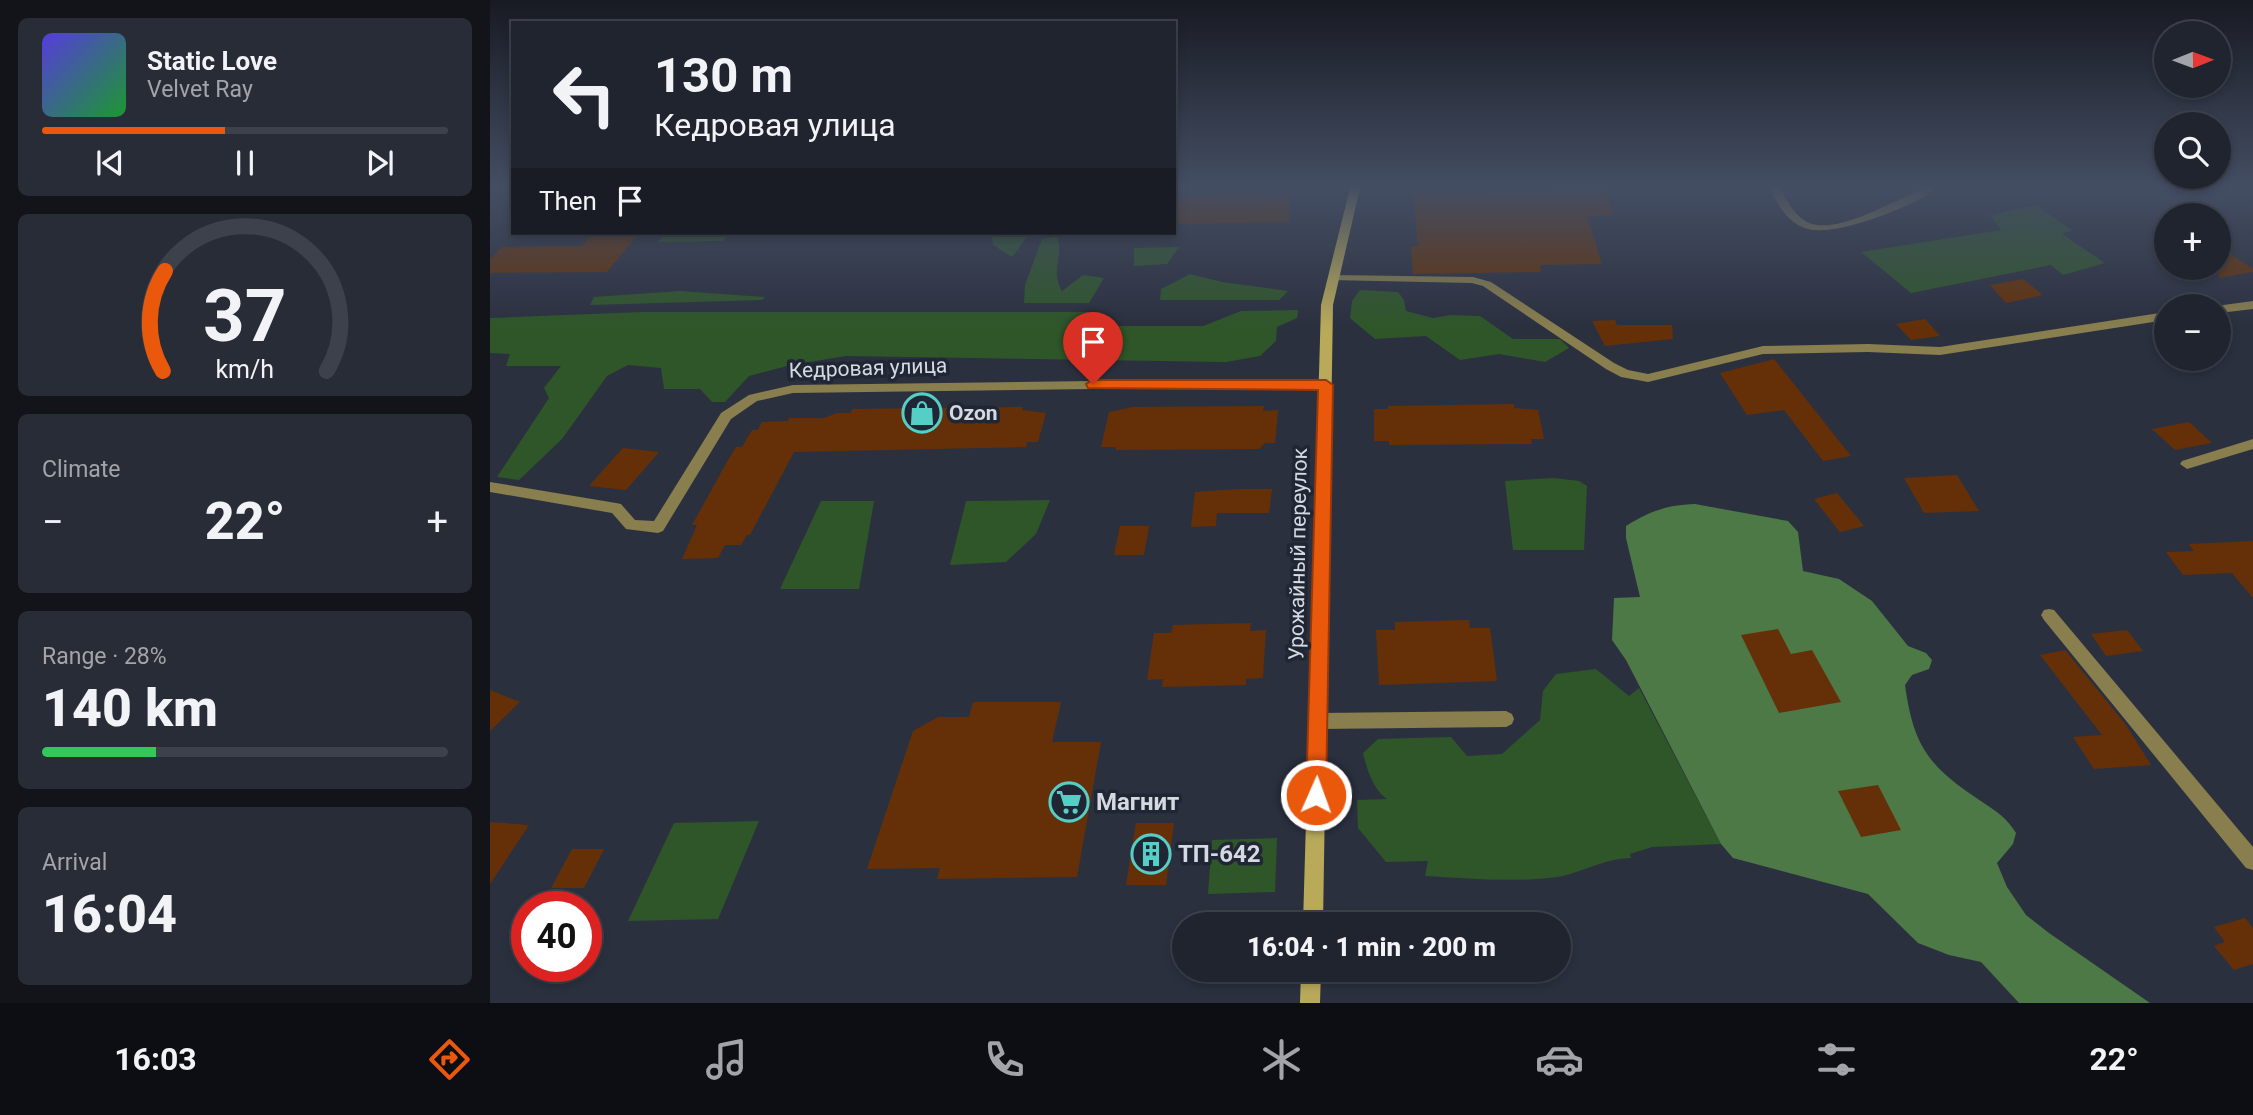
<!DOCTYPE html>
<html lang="en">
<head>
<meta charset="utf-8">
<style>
	body { margin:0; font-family:Roboto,sans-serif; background:#282c37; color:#f1f3f6; height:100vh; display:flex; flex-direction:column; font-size:26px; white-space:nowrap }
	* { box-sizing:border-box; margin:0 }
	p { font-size:23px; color:#a2a4aa }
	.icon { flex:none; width:38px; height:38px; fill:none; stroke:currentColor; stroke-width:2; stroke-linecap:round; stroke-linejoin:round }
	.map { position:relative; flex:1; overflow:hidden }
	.details { display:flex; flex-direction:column; gap:18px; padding:18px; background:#12141a; width:490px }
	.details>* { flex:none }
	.guide { position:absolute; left:21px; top:21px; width:665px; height:214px; border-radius:0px; box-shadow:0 4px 10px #0003,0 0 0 2px #3d414b; background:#20242f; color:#f1f3f6; overflow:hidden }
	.needle { width:46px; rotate:89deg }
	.controls { position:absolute; left:1664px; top:21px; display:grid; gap:14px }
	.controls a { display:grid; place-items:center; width:77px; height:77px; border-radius:50%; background:#20242f; box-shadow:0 4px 10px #0003,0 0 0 2px #3d414b; font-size:35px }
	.speed { position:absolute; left:21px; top:891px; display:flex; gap:14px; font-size:35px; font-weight:700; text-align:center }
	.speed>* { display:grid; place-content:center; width:91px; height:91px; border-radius:50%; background:#20242f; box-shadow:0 4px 10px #0003,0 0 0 2px #3d414b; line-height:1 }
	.speed .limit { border:10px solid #d22; background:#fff; color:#111 }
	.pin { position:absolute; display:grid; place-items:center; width:60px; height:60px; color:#fff; margin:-72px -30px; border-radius:50% 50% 50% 0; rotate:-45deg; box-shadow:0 0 7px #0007 }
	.pin .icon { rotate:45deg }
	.me { position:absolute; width:77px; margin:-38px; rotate:2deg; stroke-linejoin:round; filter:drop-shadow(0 0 5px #0008) }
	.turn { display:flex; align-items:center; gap:24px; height:147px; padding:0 28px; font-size:32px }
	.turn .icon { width:91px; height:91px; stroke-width:2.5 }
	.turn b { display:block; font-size:49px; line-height:60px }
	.then { display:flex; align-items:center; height:66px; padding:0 28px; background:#0003; gap:14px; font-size:26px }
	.big { font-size:52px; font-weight:800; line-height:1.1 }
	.details .card { flex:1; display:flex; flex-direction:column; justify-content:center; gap:10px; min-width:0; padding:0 24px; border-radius:10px; background:#282c37 }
	.details .dial { align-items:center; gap:0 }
	.dial svg { height:182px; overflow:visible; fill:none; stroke:#3d414b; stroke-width:7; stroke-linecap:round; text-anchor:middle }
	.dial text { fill:#f1f3f6; stroke:none }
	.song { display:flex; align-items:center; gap:21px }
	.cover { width:84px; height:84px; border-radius:10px; background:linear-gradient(135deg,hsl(250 70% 55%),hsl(130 70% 35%)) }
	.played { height:7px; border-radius:4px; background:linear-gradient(90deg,#ea580c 45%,#3d414b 45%) }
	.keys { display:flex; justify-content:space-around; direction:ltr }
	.heat { display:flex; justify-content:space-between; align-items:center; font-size:38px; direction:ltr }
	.charge { height:10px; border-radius:5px; background:linear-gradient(90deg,#34c759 28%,#3d414b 0) }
	.trip { position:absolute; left:682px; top:912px; width:399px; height:70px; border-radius:35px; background:#20242f; box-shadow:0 4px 10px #0003,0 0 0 2px #3d414b; font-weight:800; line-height:70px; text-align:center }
	.menu { display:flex; height:112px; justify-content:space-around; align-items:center; background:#0d0e13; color:#a2a4aa }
	.menu .icon { width:49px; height:49px }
	.menu .active { color:#ea580c }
	.menu b { font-size:32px; color:#f1f3f6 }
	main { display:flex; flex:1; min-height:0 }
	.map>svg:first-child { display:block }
	.green { fill:#2f5629 }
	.forest { fill:#4d7946 }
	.building { fill:#653007 }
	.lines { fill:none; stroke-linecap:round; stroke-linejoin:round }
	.street { fill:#887e4e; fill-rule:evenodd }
	.secondary { fill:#b9aa5a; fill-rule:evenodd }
	.route { fill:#ea580c; stroke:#983908; stroke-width:2 }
	.labels { text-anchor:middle; stroke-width:7; stroke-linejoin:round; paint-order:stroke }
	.street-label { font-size:21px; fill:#d5d9e2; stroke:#212634 }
	.poi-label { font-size:21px; font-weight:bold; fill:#d5d9e2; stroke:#212634; text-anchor:start }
	.near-poi-label { font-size:24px; font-weight:bold; fill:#d5d9e2; stroke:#212634; text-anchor:start }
</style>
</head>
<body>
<main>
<section class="details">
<div class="card">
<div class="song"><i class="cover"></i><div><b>Static Love</b><p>Velvet Ray</p></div></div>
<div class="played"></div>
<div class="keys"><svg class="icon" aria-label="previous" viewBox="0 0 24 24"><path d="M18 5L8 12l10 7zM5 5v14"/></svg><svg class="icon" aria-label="pause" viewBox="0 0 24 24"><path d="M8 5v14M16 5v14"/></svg><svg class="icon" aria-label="next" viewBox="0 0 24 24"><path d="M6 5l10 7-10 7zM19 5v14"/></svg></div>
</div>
<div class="card dial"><svg viewBox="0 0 100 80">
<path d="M14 69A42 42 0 1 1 86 69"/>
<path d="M14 69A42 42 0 0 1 15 25" stroke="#ea580c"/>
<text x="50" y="56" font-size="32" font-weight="700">37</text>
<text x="50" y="72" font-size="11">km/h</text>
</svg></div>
<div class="card"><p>Climate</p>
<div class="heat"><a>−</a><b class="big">22°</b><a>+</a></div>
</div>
<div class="card"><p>Range · 28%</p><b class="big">140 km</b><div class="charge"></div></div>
<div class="card"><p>Arrival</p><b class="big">16:04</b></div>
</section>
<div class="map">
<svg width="1763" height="1003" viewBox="0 0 1763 1003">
	<rect width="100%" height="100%" fill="#2b303f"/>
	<g class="green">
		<polygon points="1546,205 1582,230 1572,234 1615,263 1573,275 1561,265 1421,293 1371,252 1511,230 1500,215"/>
		<polygon points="175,233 239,233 233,241 168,242"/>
		<polygon points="502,233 540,233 522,257 503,245"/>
		<path d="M567 237C574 256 560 270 572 291L593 275 614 278 599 303H534L535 285 552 239Z"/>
		<polygon points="689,247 677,264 644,266 644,248"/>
		<polygon points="700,274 732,282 798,291 789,300 670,300 671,289"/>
		<polygon points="870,290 908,292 914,300 916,311 943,318 961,315 990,316 1023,339 1070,339 1079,348 1055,362 1009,354 970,360 936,336 885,339 860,318 862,301"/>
		<polygon points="190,291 275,297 272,300 100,305 104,297"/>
		<polygon points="808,310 807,318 787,327 786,341 770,356 736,362 356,356 301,365 259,376 235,402 222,402 210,389 174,389 171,368 138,365 117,376 72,439 29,480 7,477 59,398 54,388 71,366 16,366 20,354 0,353 0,318 152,312 609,312 620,326 713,326 751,311"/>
		<polygon points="1064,478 1089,481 1097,486 1094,550 1023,550 1015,481"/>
		<polygon points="560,500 546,534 516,562 460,565 476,501"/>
		<polygon points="331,501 384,501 369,589 290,589"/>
		<path d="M1106 669 1139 696 1149 688 1231 844 1162 847 1140 854 1141 858C1115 858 1092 873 1067 877 1026 883 976 878 935 876L938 861 896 862 868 828 867 800 897 799C883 789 877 770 873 753L888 739 961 737 977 756 1012 754 1050 720 1053 691 1066 674Z"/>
		<polygon points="269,821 228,919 138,921 184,823"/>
		<polygon points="787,838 785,892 718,894 722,840"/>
	</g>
	<path class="forest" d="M1205 504 1298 521 1308 532 1313 571 1349 579 1382 601 1418 646 1436 653 1442 660 1439 669 1422 675 1415 685C1423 743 1437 765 1485 797 1502 809 1515 815 1526 833L1523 844 1507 863 1517 887 1536 915 1559 933 1660 1003H1529L1491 962 1459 955 1428 943 1378 894 1243 858 1231 844 1136 660 1122 640 1124 598 1150 597 1136 538V526C1160 511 1177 505 1205 504Z"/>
	<g class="building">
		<polygon points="1116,191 1124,215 1097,216 1112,264 1050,265 1051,272 923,274 921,247 928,246 923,194"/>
		<polygon points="764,193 764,196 800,195 799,222 684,224 684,197"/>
		<polygon points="103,233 149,233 117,272 0,273 0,259 12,247 92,246"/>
		<polygon points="1729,246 1763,269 1763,272 1729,278"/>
		<polygon points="1533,279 1553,295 1516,303 1500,285"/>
		<polygon points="1435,319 1450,336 1421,340 1406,324"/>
		<polygon points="1125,320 1127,325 1182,325 1183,339 1115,346 1102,321"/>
		<polygon points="1284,359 1361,456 1333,461 1294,410 1257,415 1230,373"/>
		<polygon points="1024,404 1024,408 1048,410 1054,439 1041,439 1042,444 1021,444 899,445 899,441 884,441 884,409 898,409 898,406"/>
		<polygon points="774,406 773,411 788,410 785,443 775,443 769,449 626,450 626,447 611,447 619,412 643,407"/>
		<polygon points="533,407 532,410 556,413 548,442 537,442 536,447 304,452 260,535 257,535 251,545 235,545 228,558 192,559 207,525 202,525 238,460 246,447 252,447 262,430 268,430 272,422 298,421 299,418 334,418 347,413 361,413 362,409"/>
		<polygon points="1699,422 1722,443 1685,450 1662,429"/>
		<polygon points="133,448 169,452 136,490 99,486"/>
		<polygon points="1467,475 1489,511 1434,513 1414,478"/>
		<polygon points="748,489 782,489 779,513 727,513 726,526 701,527 705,492"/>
		<polygon points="1347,493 1374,526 1350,532 1324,499"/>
		<polygon points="630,526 659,526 654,555 624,555"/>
		<polygon points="1763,541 1763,598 1742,573 1693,575 1676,552 1704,551 1699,544"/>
		<polygon points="979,620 980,628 1000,628 1007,681 889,685 886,630 905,630 905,622"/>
		<polygon points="761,623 760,631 776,630 773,678 756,679 756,685 672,687 673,679 657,680 664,633 681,633 683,625"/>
		<polygon points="1288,629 1301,654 1322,650 1351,702 1289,713 1251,635"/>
		<polygon points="1637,630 1653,651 1616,656 1601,634"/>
		<polygon points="1575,650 1636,725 1661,765 1604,769 1583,737 1612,735 1550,655"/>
		<polygon points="0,690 30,702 0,731"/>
		<polygon points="483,702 571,702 562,742 611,742 587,877 447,879 450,868 377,869 423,731 448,717 479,717"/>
		<polygon points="1388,785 1411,830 1371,837 1348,791"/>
		<polygon points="0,822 39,825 0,884"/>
		<polygon points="646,823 684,823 676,885 636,885"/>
		<polygon points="82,849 114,849 94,888 61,888"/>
		<polygon points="1755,918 1763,928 1763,964 1744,970 1724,946 1735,942 1724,927"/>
	</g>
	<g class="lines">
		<g class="street">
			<path d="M1280 188H1290C1297 201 1306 219 1322 224 1347 231 1388 209 1411 199 1423 193 1433 187 1447 188 1425 206 1342 239 1315 228 1297 222 1287 204 1280 188Z"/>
			<polygon points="844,275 983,277 1001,282 1124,363 1138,370 1158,374 1273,346 1378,344 1450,347 1676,312 1676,320 1450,355 1378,352 1273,354 1158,382 1131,377 1116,369 993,286 982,283 840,280 838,278"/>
			<polygon points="1763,301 1763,309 1729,313 1729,306 1726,306"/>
			<polygon points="603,381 836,381 842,385 836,389 603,389 303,393 267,401 241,419 173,531 168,533 136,529 122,513 0,492 0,482 126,503 131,504 145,520 164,521 231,413 259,395 303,385"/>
			<polygon points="1763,439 1763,449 1697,469 1690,464 1692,461"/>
			<polygon points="1559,609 1564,610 1763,847 1763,870 1756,868 1554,620 1551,615 1554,610"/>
			<polygon points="1016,711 1022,714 1024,719 1022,724 1016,727 829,729 823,726 821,721 823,716 829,713"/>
		</g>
		<g class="secondary">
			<polygon points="860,188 870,188 843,305 833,924 813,924 831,305"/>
			<polygon points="811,970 831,970 830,1003 810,1003"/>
		</g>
	</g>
	<linearGradient id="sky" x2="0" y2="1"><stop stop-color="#181a23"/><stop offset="0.57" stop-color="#444e63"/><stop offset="1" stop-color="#444e63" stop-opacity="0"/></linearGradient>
	<rect width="1763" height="328" fill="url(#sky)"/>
	<polygon class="route" points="603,380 836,380 843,385 836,795 833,802 826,805 819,802 816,795 828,390 598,388 596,384"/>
	<defs>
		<g id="shop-ring" transform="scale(2.0125)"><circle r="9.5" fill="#212634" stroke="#55cec5" stroke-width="1.5"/><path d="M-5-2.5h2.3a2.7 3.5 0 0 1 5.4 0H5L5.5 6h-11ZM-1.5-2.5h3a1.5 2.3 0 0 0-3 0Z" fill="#55cec5"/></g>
		<g id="supermarket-ring" transform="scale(2.0125)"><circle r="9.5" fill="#212634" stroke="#55cec5" stroke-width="1.5"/><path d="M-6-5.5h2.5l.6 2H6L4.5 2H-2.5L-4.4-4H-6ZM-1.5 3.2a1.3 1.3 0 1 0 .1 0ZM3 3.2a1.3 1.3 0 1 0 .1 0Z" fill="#55cec5"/></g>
		<g id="building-ring" transform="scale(2.0125)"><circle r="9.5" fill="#212634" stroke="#55cec5" stroke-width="1.5"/><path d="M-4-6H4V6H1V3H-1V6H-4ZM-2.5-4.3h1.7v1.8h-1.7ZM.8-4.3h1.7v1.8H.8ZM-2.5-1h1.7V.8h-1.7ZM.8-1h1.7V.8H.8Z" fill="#55cec5"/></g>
	</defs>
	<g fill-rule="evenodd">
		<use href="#shop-ring" x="432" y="413"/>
		<use href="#supermarket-ring" x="579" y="802"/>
		<use href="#building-ring" x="661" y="854"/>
	</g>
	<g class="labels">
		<g class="street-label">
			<text transform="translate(378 368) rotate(-2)" y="7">Кедровая улица</text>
			<text transform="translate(808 554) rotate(-89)" y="7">Урожайный переулок</text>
		</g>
		<g class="poi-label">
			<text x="459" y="420">Ozon</text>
		</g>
		<g class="near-poi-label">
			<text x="606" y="810">Магнит</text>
			<text x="688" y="862">ТП-642</text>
		</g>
	</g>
</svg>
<div class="controls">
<a><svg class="needle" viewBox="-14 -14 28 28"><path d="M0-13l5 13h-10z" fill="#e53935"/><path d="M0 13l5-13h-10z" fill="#a2a4aa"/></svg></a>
<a><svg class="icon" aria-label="search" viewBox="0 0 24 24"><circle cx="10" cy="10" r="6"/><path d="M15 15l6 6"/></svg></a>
<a>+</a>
<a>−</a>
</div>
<div class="speed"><div class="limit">40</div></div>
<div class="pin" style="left:603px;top:384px;background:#d93025"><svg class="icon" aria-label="arrive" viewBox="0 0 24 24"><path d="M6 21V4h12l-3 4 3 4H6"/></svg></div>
<svg class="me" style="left:826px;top:795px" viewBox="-20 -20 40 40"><circle r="17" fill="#ea580c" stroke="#fff" stroke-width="3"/><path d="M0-11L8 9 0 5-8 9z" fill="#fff"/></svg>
<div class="trip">16:04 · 1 min · 200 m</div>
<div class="guide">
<div class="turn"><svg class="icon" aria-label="left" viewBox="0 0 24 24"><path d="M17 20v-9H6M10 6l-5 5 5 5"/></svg><div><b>130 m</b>Кедровая улица</div></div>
<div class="then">Then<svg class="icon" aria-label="arrive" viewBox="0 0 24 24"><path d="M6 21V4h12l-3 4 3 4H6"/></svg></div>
</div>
</div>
</main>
<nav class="menu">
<b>16:03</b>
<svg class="icon active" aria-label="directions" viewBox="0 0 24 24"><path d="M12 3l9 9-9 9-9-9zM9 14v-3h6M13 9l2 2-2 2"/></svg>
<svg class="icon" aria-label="music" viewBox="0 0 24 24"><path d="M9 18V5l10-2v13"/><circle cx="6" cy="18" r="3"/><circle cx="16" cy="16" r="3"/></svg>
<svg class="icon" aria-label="phone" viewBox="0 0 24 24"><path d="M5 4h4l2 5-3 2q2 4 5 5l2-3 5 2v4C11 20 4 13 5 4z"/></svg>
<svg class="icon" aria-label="climate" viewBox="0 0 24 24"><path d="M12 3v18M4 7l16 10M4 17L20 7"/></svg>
<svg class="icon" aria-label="car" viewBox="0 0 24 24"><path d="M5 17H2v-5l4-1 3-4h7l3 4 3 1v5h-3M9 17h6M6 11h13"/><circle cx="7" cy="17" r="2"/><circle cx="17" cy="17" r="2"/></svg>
<svg class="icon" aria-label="filters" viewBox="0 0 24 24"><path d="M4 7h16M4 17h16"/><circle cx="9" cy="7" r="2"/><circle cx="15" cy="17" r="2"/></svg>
<b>22°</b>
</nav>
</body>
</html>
